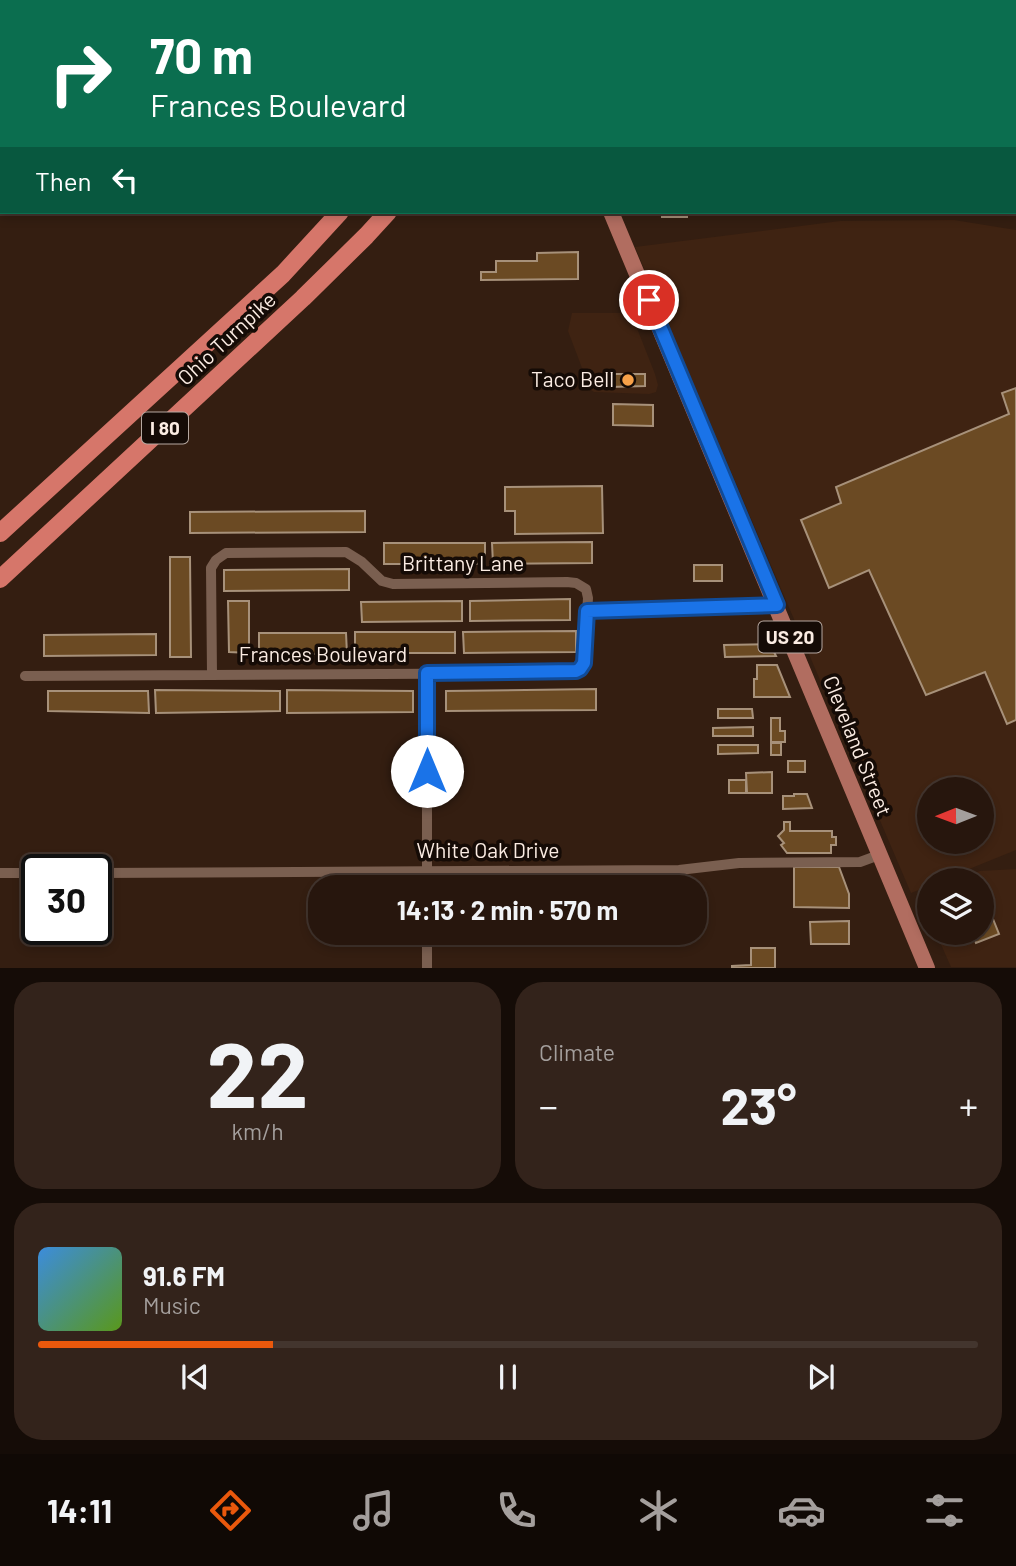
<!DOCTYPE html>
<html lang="en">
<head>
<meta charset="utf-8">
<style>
	body { margin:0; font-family:Barlow,sans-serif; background:#33231b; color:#f1f3f6; height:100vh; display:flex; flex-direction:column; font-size:26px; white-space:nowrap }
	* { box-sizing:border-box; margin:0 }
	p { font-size:23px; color:#a49f9d }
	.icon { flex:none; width:38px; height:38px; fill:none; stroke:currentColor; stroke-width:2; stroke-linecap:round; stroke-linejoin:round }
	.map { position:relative; height:968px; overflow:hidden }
	.side { display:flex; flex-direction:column; gap:14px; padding:14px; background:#150c07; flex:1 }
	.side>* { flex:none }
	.hud { position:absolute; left:0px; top:0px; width:1017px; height:214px; box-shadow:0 4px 10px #0003,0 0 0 2px #43352e; background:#0b6e4f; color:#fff; overflow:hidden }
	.needle { width:46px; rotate:269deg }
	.tools { position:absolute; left:917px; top:777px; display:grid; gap:14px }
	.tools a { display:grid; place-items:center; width:77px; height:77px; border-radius:50%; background:#27160d; box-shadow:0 4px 10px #0003,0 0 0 2px #43352e; font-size:35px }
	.speed { position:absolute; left:21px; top:854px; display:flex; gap:14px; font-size:35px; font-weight:700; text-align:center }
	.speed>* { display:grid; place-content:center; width:91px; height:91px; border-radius:50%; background:#27160d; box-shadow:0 4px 10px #0003,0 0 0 2px #43352e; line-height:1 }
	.speed .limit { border:4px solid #111; border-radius:10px; background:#fff; color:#111 }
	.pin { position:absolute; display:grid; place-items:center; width:60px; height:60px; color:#fff; margin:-30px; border:4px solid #fff; border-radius:50%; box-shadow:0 2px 7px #0007 }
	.me { position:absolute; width:77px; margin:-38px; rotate:0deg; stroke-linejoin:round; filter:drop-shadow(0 0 5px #0008) }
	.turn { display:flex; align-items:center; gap:24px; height:147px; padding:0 35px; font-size:32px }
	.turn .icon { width:91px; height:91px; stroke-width:2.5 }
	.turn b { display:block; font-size:49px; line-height:60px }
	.then { display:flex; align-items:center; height:66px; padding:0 35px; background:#0003; gap:14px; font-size:26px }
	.big { font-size:52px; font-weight:700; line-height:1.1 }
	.side .tile { flex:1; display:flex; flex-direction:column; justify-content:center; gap:10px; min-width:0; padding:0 24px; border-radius:28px; background:#33231b }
	.side .dial { align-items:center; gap:0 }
	.dial b { font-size:91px; line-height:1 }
	.song { display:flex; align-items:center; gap:21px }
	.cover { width:84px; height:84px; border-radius:10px; background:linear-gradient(135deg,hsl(210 70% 55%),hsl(90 70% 35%)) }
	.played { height:7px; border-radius:4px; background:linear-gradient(90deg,#ea580c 25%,#43352e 25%) }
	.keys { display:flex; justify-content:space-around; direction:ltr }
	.heat { display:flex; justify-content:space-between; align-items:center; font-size:38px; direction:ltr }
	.side .tiles { flex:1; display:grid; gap:14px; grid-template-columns:1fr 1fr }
	.tile:last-child { grid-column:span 2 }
	.trip { position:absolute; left:308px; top:875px; width:399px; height:70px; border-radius:28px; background:#27160d; box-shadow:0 4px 10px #0003,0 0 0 2px #43352e; font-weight:700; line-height:70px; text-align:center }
	.tabs { display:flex; height:112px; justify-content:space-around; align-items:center; background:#100905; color:#a49f9d }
	.tabs .icon { width:49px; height:49px }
	.tabs .on { color:#ea580c }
	.tabs b { font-size:32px; color:#f1f3f6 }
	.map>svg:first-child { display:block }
	.built { fill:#3f2312; fill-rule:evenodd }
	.building { fill:#6b4a23; stroke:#a7917a; stroke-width:2 }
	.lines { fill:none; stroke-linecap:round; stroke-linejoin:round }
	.street { stroke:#7a5f50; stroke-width:10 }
	.primary { stroke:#b16d60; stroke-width:16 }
	.highway { stroke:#d6766a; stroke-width:18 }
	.route-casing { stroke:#114b97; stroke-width:18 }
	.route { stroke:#1a73e8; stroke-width:12 }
	.poi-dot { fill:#f7a149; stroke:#150b06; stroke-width:2.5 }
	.labels { text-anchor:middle; stroke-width:7; stroke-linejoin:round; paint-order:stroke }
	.shield { fill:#150b06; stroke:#b6a8a1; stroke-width:2 }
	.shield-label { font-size:19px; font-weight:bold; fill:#fbece3 }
	.street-label { font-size:21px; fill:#fbece3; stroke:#150b06 }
	.poi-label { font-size:21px; fill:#fbece3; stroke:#150b06; text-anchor:end }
</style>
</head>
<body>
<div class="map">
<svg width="1016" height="968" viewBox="0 0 1016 968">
	<rect width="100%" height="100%" fill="#341e11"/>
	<g class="built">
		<path d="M954 220 1016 230V850L942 880H929V886L911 893 635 247 840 221ZM929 789H982V842H929Z"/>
		<polygon points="572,313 631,313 655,374 658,385 656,392 649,394 594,392 590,389 568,331"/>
		<polygon points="1016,869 1016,967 951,967 936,933 982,933 982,880 957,880 980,871"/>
	</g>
	<g class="building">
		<rect x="662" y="212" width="25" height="5"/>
		<polygon points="578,252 578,279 481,280 481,272 496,272 496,261 537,261 537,253"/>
		<polygon points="610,374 645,374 645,386 610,387"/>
		<polygon points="1016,388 1016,720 1007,724 985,672 926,695 869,570 829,588 801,520 841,503 836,487 1009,414 1002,393"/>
		<polygon points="613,404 653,405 653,426 613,425"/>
		<polygon points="602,486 603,533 515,534 515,511 505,511 505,487"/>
		<polygon points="365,511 365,532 190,533 190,512"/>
		<polygon points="592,542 592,563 493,564 492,543"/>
		<rect x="384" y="543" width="101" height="21"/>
		<polygon points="170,557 190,557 191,657 170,657"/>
		<rect x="694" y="565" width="28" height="16"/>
		<polygon points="349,569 349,590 224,591 224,570"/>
		<polygon points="570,599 570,620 470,621 470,601"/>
		<polygon points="228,601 249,601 249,653 229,652"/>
		<polygon points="462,601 462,621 362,622 361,602"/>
		<polygon points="576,631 576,652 464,653 463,632"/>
		<rect x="355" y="632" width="100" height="21"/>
		<polygon points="259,633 346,633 347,654 259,654"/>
		<polygon points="156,634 156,655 44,656 44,635"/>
		<polygon points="770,644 776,656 725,657 724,645"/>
		<polygon points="757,665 777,665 790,697 754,697 754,679 757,679"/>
		<polygon points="596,689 596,710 446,711 446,691"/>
		<polygon points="155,690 280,691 280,711 156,713"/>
		<polygon points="287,690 413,691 413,712 287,713"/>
		<polygon points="48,691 148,691 149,713 48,711"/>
		<polygon points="718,709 752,709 753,718 718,718"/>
		<polygon points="771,718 780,718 780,731 785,731 785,742 771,742"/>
		<polygon points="753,727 753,736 713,736 713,728"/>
		<rect x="771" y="743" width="10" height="12"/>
		<polygon points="718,745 758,745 758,753 718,754"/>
		<rect x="788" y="761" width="17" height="11"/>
		<polygon points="772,772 772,793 747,793 746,773"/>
		<rect x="729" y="780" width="17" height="13"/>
		<polygon points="794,794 807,794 812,808 783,809 783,796 794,796"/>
		<polygon points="784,822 790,822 790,831 832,831 832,837 836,837 836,845 831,845 831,853 787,853 781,845 784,843 778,836 784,830"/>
		<polygon points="794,867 839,867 849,894 849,908 794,907"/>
		<polygon points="991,914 999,934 976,943 972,933 982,933 982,918"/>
		<polygon points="849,921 849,944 811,944 810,922"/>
		<polygon points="751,948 775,948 775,968 732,968 732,966 751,965"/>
	</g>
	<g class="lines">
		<g class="street">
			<polyline points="587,611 777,605"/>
			<polyline points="427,673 427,887"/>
			<polyline points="25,676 560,673 570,672 580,669 584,663 588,598 586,589 576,583 567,582 393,584 382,581 362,562 346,552 226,553 216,560 211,568 212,675"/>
			<polyline points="0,873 37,873"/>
			<polyline points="96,873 679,870 739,863 860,862 879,855"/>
			<polyline points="427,933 427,968"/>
		</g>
		<polyline class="primary" points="611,212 927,968"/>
		<g class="highway">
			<polyline points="514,2 515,0"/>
			<polyline points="551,2 553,0"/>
			<polyline points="0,533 283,274 340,212"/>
			<polyline points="0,579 303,298 366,236 388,212"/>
		</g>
	</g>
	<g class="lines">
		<g class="route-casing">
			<polyline id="route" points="427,771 427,673 576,671 580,669 584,663 587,611 777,605 649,300"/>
		</g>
		<use href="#route" class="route"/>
	</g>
	<circle class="poi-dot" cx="628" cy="380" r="7"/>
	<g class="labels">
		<g class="shield">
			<rect x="142" y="412.5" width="46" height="31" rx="5"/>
			<rect x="758.5" y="621.5" width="63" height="31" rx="5"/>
		</g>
		<g class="shield-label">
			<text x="165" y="435">I 80</text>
			<text x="790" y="644">US 20</text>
		</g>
		<g class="street-label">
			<text transform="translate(227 339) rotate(-43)" y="7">Ohio Turnpike</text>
			<text x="463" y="571">Brittany Lane</text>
			<text x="323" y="662">Frances Boulevard</text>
			<text transform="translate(857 746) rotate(68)" y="7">Cleveland Street</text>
			<text x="488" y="858">White Oak Drive</text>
		</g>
		<g class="poi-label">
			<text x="614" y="387">Taco Bell</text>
		</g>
	</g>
</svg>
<div class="tools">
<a><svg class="needle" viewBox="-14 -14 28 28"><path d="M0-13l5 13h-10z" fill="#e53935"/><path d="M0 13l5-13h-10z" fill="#a49f9d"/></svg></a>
<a><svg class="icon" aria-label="layers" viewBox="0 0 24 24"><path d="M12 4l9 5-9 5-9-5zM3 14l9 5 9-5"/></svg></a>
</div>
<div class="speed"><div class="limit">30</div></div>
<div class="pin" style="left:649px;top:300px;background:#d93025"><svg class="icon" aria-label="arrive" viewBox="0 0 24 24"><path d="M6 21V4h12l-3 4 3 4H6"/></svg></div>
<svg class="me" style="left:427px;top:771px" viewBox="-20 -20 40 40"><circle r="19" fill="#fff"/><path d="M0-13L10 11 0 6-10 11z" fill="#1a73e8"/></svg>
<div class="trip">14:13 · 2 min · 570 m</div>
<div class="hud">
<div class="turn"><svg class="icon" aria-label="right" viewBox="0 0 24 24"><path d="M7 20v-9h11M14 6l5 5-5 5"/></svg><div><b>70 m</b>Frances Boulevard</div></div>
<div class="then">Then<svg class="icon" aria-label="left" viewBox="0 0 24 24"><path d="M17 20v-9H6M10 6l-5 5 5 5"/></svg></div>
</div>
</div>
<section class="side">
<div class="tiles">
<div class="tile dial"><b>22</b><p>km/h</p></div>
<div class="tile"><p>Climate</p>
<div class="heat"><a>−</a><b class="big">23°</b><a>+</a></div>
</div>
<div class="tile">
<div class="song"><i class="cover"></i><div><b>91.6 FM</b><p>Music</p></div></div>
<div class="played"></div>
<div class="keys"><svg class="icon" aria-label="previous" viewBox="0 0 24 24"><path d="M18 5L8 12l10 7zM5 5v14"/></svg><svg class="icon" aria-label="pause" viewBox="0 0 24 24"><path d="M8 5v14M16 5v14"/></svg><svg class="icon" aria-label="next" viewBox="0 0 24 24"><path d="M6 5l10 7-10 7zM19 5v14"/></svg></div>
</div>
</div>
</section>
<nav class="tabs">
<b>14:11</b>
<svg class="icon on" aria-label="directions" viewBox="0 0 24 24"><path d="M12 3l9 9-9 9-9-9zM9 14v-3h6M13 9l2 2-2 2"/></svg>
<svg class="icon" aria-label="music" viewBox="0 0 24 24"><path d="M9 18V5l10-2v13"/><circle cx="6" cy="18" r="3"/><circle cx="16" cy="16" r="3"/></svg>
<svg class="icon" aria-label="phone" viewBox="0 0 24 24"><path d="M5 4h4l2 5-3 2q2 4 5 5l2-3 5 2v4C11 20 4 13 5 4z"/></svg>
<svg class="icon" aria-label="climate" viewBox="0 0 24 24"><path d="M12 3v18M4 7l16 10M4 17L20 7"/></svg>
<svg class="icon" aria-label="car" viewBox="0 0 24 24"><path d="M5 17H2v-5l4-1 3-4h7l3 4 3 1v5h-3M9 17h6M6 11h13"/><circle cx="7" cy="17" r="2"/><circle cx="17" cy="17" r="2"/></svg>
<svg class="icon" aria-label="filters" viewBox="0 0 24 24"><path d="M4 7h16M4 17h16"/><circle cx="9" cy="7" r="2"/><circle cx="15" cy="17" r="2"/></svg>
</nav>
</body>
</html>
